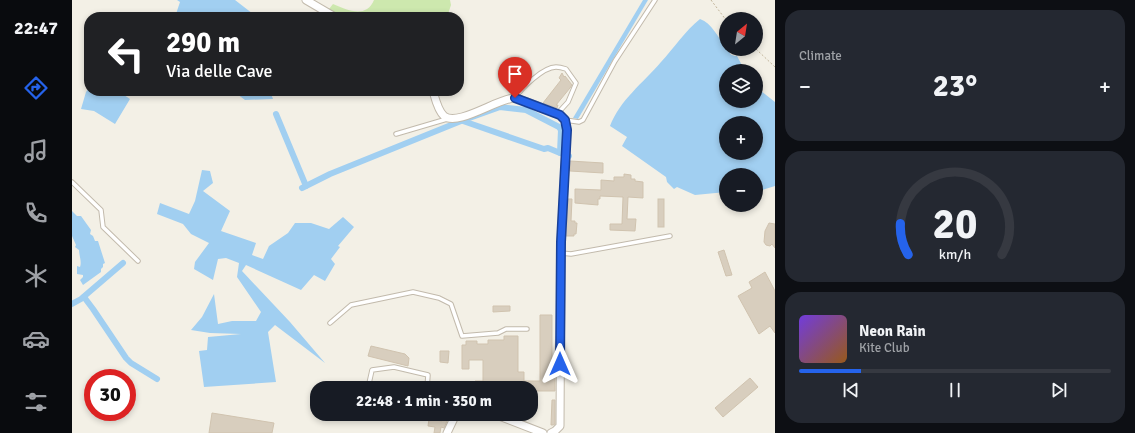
<!DOCTYPE html>
<html lang="en">
<head>
<meta charset="utf-8">
<style>
	body { margin:0; font-family:Signika,sans-serif; background:#242831; color:#f1f3f6; height:100vh; display:flex; flex-direction:column; font-size:15px; white-space:nowrap }
	* { box-sizing:border-box; margin:0 }
	p { font-size:13px; color:#9ea1a6 }
	.icon { flex:none; width:22px; height:22px; fill:none; stroke:currentColor; stroke-width:2; stroke-linecap:round; stroke-linejoin:round }
	.map { position:relative; flex:1; overflow:hidden }
	.side { display:flex; flex-direction:column; gap:10px; padding:10px; background:#0d0f14; width:360px }
	.side>* { flex:none }
	.top-card { position:absolute; left:12px; top:12px; width:380px; height:84px; border-radius:16px; box-shadow:0 2px 6px #0003; background:#202124; color:#fff; overflow:hidden }
	.needle { width:26px; rotate:30deg }
	.buttons { position:absolute; left:647px; top:12px; display:grid; gap:8px }
	.buttons a { display:grid; place-items:center; width:44px; height:44px; border-radius:50%; background:#171b24; box-shadow:0 2px 6px #0003; font-size:20px }
	.speed { position:absolute; left:12px; top:369px; display:flex; gap:8px; font-size:20px; font-weight:700; text-align:center }
	.speed>* { display:grid; place-content:center; width:52px; height:52px; border-radius:50%; background:#171b24; box-shadow:0 2px 6px #0003; line-height:1 }
	.speed .limit { border:6px solid #d22; background:#fff; color:#111 }
	.pin { position:absolute; display:grid; place-items:center; width:34px; height:34px; color:#fff; margin:-41px -17px; border-radius:50% 50% 50% 0; rotate:-45deg; box-shadow:0 0 4px #0007 }
	.pin .icon { rotate:45deg }
	.me { position:absolute; width:44px; margin:-22px; rotate:0deg; stroke-linejoin:round; filter:drop-shadow(0 0 3px #0008) }
	.turn { display:flex; align-items:center; gap:14px; height:84px; padding:0 16px; font-size:18px }
	.turn .icon { width:52px; height:52px; stroke-width:2.5 }
	.turn b { display:block; font-size:28px; line-height:34px }
	.big { font-size:30px; font-weight:700; line-height:1.1 }
	.side .widget { flex:1; display:flex; flex-direction:column; justify-content:center; gap:6px; min-width:0; padding:0 14px; border-radius:16px; background:#242831 }
	.side .dial { align-items:center; gap:0 }
	.dial svg { height:104px; overflow:visible; fill:none; stroke:#363941; stroke-width:7; stroke-linecap:round; text-anchor:middle }
	.dial text { fill:#f1f3f6; stroke:none }
	.song { display:flex; align-items:center; gap:12px }
	.cover { width:48px; height:48px; border-radius:6px; background:linear-gradient(135deg,hsl(260 70% 55%),hsl(30 70% 35%)) }
	.played { height:4px; border-radius:2px; background:linear-gradient(90deg,#2563eb 20%,#363941 20%) }
	.keys { display:flex; justify-content:space-around; direction:ltr }
	.heat { display:flex; justify-content:space-between; align-items:center; font-size:22px; direction:ltr }
	.trip { position:absolute; left:238px; top:381px; width:228px; height:40px; border-radius:16px; background:#171b24; box-shadow:0 2px 6px #0003; font-weight:700; line-height:40px; text-align:center }
	main { display:flex; flex:1; min-height:0 }
	.tab-bar { display:flex; flex-direction:column; width:72px; justify-content:space-around; align-items:center; background:#090b0e; color:#9ea1a6 }
	.tab-bar .icon { width:28px; height:28px }
	.tab-bar .active { color:#2563eb }
	.tab-bar b { font-size:18px; color:#f1f3f6 }
	.map>svg:first-child { display:block }
	.green { fill:#cde8ae }
	.water { fill:#a1cff1; fill-rule:evenodd }
	.lines { fill:none; stroke-linecap:round; stroke-linejoin:round }
	.canal { stroke:#a1cff1; stroke-width:6 }
	.building { fill:#d8cebe; stroke:#d0c3af }
	.lane-casing { stroke:#c2baac; stroke-width:5.5 }
	.street-casing { stroke:#c2baac; stroke-width:9 }
	.path { stroke:#c1b49a; stroke-width:1; stroke-dasharray:2 2; stroke-linecap:butt }
	.lane { stroke:#fff; stroke-width:3.5 }
	.street { stroke:#fff; stroke-width:7 }
	.route-casing { stroke:#184099; stroke-width:10 }
	.route { stroke:#2563eb; stroke-width:7 }
</style>
</head>
<body>
<main>
<nav class="tab-bar">
<b>22:47</b>
<svg class="icon active" aria-label="directions" viewBox="0 0 24 24"><path d="M12 3l9 9-9 9-9-9zM9 14v-3h6M13 9l2 2-2 2"/></svg>
<svg class="icon" aria-label="music" viewBox="0 0 24 24"><path d="M9 18V5l10-2v13"/><circle cx="6" cy="18" r="3"/><circle cx="16" cy="16" r="3"/></svg>
<svg class="icon" aria-label="phone" viewBox="0 0 24 24"><path d="M5 4h4l2 5-3 2q2 4 5 5l2-3 5 2v4C11 20 4 13 5 4z"/></svg>
<svg class="icon" aria-label="climate" viewBox="0 0 24 24"><path d="M12 3v18M4 7l16 10M4 17L20 7"/></svg>
<svg class="icon" aria-label="car" viewBox="0 0 24 24"><path d="M5 17H2v-5l4-1 3-4h7l3 4 3 1v5h-3M9 17h6M6 11h13"/><circle cx="7" cy="17" r="2"/><circle cx="17" cy="17" r="2"/></svg>
<svg class="icon" aria-label="filters" viewBox="0 0 24 24"><path d="M4 7h16M4 17h16"/><circle cx="9" cy="7" r="2"/><circle cx="15" cy="17" r="2"/></svg>
</nav>
<div class="map">
<svg width="703" height="433" viewBox="0 0 703 433">
	<rect width="100%" height="100%" fill="#f3f0e6"/>
	<path class="green" d="M302 0H378L379 5 375 17H271L257 9 261 4C275 10 294 19 302 0Z"/>
	<g class="water">
		<polygon points="105,0 163,0 185,17 103,17 108,2"/>
		<polygon points="571,0 576,0 506,119 501,118"/>
		<path d="M628 19C640 23 646 38 654 47V49H656C658 54 659 56 665 56L673 71H654V101H684V87L703 102V186L684 192V175H654V192L623 195 605 187 602 189 595 182 594 177 550 146 555 137 538 126C548 100 571 83 589 62 602 48 613 31 628 19ZM654 123H684V153H654Z"/>
		<polygon points="17,88 17,91 46,91 58,99 43,124 22,111 9,109 14,92"/>
		<polygon points="161,91 198,91 201,99 173,100"/>
		<polygon points="130,170 138,171 141,183 131,191 158,211 149,231 184,243 180,255 191,259 197,246 216,233 223,223 239,223 257,229 271,217 282,227 266,246 268,247 259,259 263,264 253,281 242,275 229,290 174,265 170,271 218,322 253,363 203,325 196,332 204,382 132,387 127,351 135,350 136,337 169,334 138,333 119,330 130,317 142,294 146,324 160,321 184,321 189,312 165,277 167,263 154,258 146,259 141,280 122,269 123,262 137,243 119,234 111,224 85,214 88,203 117,214 123,201"/>
		<path d="M0 211 5 216H9L19 230 18 234 21 236 23 241H26L33 263 31 264V267L29 269V272L11 285 8 280 11 277V275L5 274V266L8 267C10 262 7 255 7 250L3 247 4 245 0 236Z"/>
	</g>
	<g class="lines">
		<g class="canal">
			<polyline points="204,114 234,186"/>
			<polyline points="391,121 472,149 476,148 488,153"/>
			<polyline points="230,188 258,174 389,121 428,107 454,110 487,127 489,130 488,153 497,156"/>
			<polyline points="12,297 21,309 54,358 59,363 85,379"/>
			<polyline points="0,304 9,299 51,263"/>
		</g>
	</g>
	<g class="building">
		<polygon points="490,73 492,77 493,76 500,85 498,88 484,105 486,105 485,108 471,103 489,80 487,78"/>
		<polygon points="498,161 531,163 531,173 498,171"/>
		<polygon points="552,174 559,175 559,179 563,179 563,181 571,182 571,198 556,197 555,219 564,219 563,231 538,230 538,224 550,224 551,197 528,196 528,199 526,199 526,205 503,203 503,189 529,190 529,180 542,181 542,177 552,177"/>
		<polygon points="496,199 500,199 499,221 503,221 503,223 505,223 504,234 502,234 502,236 494,236"/>
		<rect x="586" y="199" width="6" height="28"/>
		<polygon points="697,223 703,224 703,248 700,244 698,246 694,245 692,242 693,231"/>
		<polygon points="652,250 660,275 654,276 646,252"/>
		<polygon points="693,272 703,291 703,333 698,326 687,334 666,296 680,288 677,282"/>
		<polygon points="421,306 438,306 438,311 421,312"/>
		<polygon points="468,315 480,315 480,374 483,374 483,391 459,391 459,388 403,388 403,381 411,381 411,360 397,360 397,369 390,369 390,345 394,345 394,341 405,341 405,344 416,344 416,340 432,340 432,336 446,336 446,372 452,372 452,381 468,381"/>
		<polygon points="299,346 333,354 337,358 336,366 296,356"/>
		<polygon points="368,351 377,351 376,363 368,362"/>
		<polygon points="678,378 686,387 651,417 643,408"/>
		<polygon points="480,400 483,400 483,424 481,425 479,425"/>
		<polygon points="140,413 202,423 200,433 137,433"/>
		<polygon points="373,414 378,414 372,428 369,427 368,433 362,433 363,427 356,426 357,419 370,421"/>
	</g>
	<g class="lines">
		<g class="lane-casing">
			<g id="lane">
				<path d="M443 98C450 88 471 67 484 67 487 67 491 68 494 69L504 83 496 102 485 114"/>
				<polyline points="493,120 507,122 511,120 543,61 583,0"/>
				<polyline points="324,134 375,119"/>
				<polyline points="0,182 29,210 31,227 66,261"/>
				<polyline points="489,253 499,254 598,236"/>
				<polyline points="258,323 279,305 341,292 367,298 379,304 390,336 426,333 434,329 455,329"/>
				<polyline points="296,388 300,370 322,367 356,375 355,388"/>
			</g>
		</g>
		<g class="street-casing">
			<g id="street">
				<polyline points="234,0 263,17"/>
				<path d="M361 91C363 98 366 111 372 116 385 127 425 99 442 98 449 98 479 112 488 115L493 120 495 130 489 242 488 426 483 431 479 433"/>
				<polyline points="422,414 471,433"/>
				<polyline points="375,433 384,414"/>
			</g>
		</g>
		<g class="path">
			<polyline points="639,0 654,20"/>
			<polyline points="684,49 703,67"/>
		</g>
		<use href="#lane" class="lane"/>
		<use href="#street" class="street"/>
	</g>
	<g class="lines">
		<g class="route-casing">
			<polyline id="route" points="443,98 488,115 493,120 495,130 489,242 488,364"/>
		</g>
		<use href="#route" class="route"/>
	</g>
</svg>
<div class="buttons">
<a><svg class="needle" viewBox="-14 -14 28 28"><path d="M0-13l5 13h-10z" fill="#e53935"/><path d="M0 13l5-13h-10z" fill="#9ea1a6"/></svg></a>
<a><svg class="icon" aria-label="layers" viewBox="0 0 24 24"><path d="M12 4l9 5-9 5-9-5zM3 14l9 5 9-5"/></svg></a>
<a>+</a>
<a>−</a>
</div>
<div class="speed"><div class="limit">30</div></div>
<div class="pin" style="left:443px;top:98px;background:#d93025"><svg class="icon" aria-label="arrive" viewBox="0 0 24 24"><path d="M6 21V4h12l-3 4 3 4H6"/></svg></div>
<svg class="me" style="left:488px;top:364px" viewBox="-20 -20 40 40"><path d="M0-17L14 15 0 8-14 15z" fill="#2563eb" stroke="#fff" stroke-width="4"/></svg>
<div class="trip">22:48 · 1 min · 350 m</div>
<div class="top-card">
<div class="turn"><svg class="icon" aria-label="left" viewBox="0 0 24 24"><path d="M17 20v-9H6M10 6l-5 5 5 5"/></svg><div><b>290 m</b>Via delle Cave</div></div>
</div>
</div>
<section class="side">
<div class="widget"><p>Climate</p>
<div class="heat"><a>−</a><b class="big">23°</b><a>+</a></div>
</div>
<div class="widget dial"><svg viewBox="0 0 100 80">
<path d="M14 69A42 42 0 1 1 86 69"/>
<path d="M14 69A42 42 0 0 1 8 45" stroke="#2563eb"/>
<text x="50" y="56" font-size="32" font-weight="700">20</text>
<text x="50" y="72" font-size="11">km/h</text>
</svg></div>
<div class="widget">
<div class="song"><i class="cover"></i><div><b>Neon Rain</b><p>Kite Club</p></div></div>
<div class="played"></div>
<div class="keys"><svg class="icon" aria-label="previous" viewBox="0 0 24 24"><path d="M18 5L8 12l10 7zM5 5v14"/></svg><svg class="icon" aria-label="pause" viewBox="0 0 24 24"><path d="M8 5v14M16 5v14"/></svg><svg class="icon" aria-label="next" viewBox="0 0 24 24"><path d="M6 5l10 7-10 7zM19 5v14"/></svg></div>
</div>
</section>
</main>
</body>
</html>
